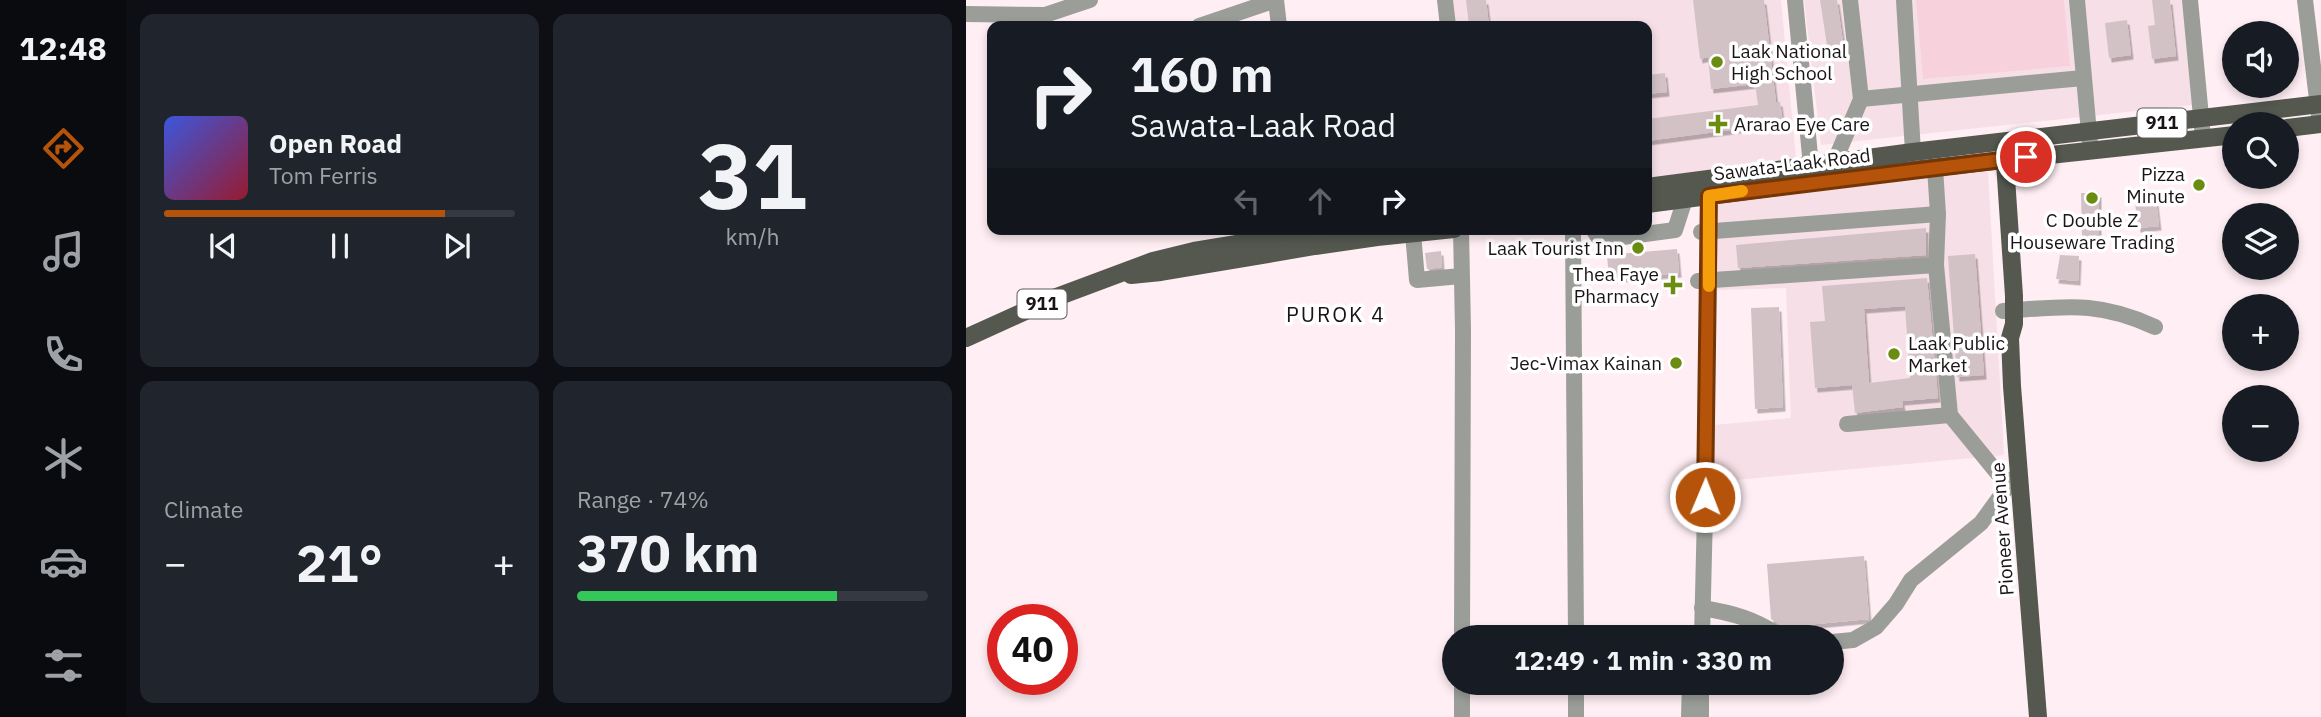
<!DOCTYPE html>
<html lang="en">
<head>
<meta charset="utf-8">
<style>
	body { margin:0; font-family:"IBM Plex Sans",sans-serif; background:#20242c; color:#f1f3f6; height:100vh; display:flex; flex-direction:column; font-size:26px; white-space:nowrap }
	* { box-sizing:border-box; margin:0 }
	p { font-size:23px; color:#9ea1a6 }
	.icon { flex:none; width:38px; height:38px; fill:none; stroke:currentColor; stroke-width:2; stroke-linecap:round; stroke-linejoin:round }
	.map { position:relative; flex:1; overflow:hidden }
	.drawer { display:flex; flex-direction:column; gap:14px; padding:14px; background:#0d0f14; width:840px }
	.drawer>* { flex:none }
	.top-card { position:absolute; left:21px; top:21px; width:665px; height:214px; border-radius:14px; box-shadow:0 4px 10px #0003; background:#171b24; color:#f1f3f6; overflow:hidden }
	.tools { position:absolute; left:1256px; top:21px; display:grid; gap:14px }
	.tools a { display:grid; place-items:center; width:77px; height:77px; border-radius:50%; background:#171b24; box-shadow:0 4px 10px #0003; font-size:35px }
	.speed { position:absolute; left:21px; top:604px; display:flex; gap:14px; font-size:35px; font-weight:700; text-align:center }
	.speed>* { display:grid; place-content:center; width:91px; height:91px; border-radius:50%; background:#171b24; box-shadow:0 4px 10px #0003; line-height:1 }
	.speed .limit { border:10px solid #d22; background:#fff; color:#111 }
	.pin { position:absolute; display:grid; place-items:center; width:60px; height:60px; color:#fff; margin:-30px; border:4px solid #fff; border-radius:50%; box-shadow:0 2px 7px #0007 }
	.me { position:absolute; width:77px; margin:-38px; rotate:1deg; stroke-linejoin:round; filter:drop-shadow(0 0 5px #0008) }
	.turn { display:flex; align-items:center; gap:24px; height:147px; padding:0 28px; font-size:32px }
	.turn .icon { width:91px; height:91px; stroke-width:2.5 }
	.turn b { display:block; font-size:49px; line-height:60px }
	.lanes { display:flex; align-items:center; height:66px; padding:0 28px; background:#0003; justify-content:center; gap:35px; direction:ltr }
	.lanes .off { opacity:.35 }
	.big { font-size:52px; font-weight:800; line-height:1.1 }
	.drawer .widget { flex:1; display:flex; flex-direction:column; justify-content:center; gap:10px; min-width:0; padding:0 24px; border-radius:14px; background:#20242c }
	.drawer .dial { align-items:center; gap:0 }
	.dial b { font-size:91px; line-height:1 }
	.song { display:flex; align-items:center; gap:21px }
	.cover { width:84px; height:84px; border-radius:10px; background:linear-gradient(135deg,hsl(230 70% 55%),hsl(350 70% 35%)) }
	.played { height:7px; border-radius:4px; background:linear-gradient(90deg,#b45309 80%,#363941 80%) }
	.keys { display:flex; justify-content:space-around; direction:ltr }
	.heat { display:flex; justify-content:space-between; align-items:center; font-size:38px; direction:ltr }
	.charge { height:10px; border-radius:5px; background:linear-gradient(90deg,#34c759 74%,#363941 0) }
	.drawer .tiles { flex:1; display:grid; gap:14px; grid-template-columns:repeat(2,1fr) }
	.trip { position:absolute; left:476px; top:625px; width:402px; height:70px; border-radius:35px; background:#171b24; box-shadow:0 4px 10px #0003; font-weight:800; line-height:70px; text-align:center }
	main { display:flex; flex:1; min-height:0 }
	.tabs { display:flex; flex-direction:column; width:126px; justify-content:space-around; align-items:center; background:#090b0e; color:#9ea1a6 }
	.tabs .icon { width:49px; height:49px }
	.tabs .selected { color:#b45309 }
	.tabs b { font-size:32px; color:#f1f3f6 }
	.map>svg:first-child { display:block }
	.built { fill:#f6dfe6 }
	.green { fill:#f7d2dd }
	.building { fill:#d2c2c6; fill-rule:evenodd; filter:url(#shadow) }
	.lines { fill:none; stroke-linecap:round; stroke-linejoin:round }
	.minor { stroke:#9b9e98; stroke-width:16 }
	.major { stroke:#54584f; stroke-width:18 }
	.route-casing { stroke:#753606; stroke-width:18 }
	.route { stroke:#b45309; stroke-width:12 }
	.slow { stroke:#f59e0b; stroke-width:12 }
	.poi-dot { fill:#6b8c10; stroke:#fff; stroke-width:2.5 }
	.labels { text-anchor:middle; stroke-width:7; stroke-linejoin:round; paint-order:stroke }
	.shield { fill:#fff; stroke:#5f5a5c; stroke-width:2 }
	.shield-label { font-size:18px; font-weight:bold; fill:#1a1416 }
	.poi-label { font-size:19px; fill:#1a1416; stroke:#fff; text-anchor:end }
	.street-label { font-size:19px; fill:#1a1416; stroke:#fff }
	.neighbourhood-label { font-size:21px; letter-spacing:2px; fill:#1a1416; stroke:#fff }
</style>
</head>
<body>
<main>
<nav class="tabs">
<b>12:48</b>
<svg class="icon selected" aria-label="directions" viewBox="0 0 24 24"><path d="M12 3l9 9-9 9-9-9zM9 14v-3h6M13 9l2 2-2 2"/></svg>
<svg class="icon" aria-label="music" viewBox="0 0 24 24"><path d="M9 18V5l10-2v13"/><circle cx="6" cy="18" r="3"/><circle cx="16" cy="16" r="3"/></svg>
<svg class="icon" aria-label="phone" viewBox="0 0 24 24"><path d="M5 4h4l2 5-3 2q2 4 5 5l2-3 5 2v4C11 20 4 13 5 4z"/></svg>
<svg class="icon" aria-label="climate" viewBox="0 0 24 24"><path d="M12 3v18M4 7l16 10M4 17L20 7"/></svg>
<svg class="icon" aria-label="car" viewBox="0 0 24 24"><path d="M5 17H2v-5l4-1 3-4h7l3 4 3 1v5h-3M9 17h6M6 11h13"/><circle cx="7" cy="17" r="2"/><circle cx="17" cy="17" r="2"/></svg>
<svg class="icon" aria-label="filters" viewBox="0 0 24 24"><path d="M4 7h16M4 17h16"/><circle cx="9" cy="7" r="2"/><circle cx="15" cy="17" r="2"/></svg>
</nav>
<section class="drawer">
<div class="tiles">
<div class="widget">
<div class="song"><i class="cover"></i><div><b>Open Road</b><p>Tom Ferris</p></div></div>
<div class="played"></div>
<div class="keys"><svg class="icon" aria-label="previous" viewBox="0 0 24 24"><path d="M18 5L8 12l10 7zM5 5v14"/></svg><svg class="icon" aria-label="pause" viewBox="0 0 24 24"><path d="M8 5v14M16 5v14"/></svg><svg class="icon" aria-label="next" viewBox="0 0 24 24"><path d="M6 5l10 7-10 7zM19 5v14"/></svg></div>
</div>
<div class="widget dial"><b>31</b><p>km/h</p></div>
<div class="widget"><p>Climate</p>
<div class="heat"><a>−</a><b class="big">21°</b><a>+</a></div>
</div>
<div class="widget"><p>Range · 74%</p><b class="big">370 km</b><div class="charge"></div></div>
</div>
</section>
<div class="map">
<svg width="1355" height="717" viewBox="0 0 1355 717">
	<defs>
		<filter id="shadow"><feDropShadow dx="2.5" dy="4.5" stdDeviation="0" flood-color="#0004"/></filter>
	</defs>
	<rect width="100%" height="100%" fill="#ffeef3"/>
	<g class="built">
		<polygon points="484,0 815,0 830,159 681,179 681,26 487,26"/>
		<polygon points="838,0 1217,0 1226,105 855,145"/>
		<polygon points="1022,171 1038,455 748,482 748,425 825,418 820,288 748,290 749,202"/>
	</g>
	<polygon class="green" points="950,0 1098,0 1104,66 957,79"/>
	<g class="building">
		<polygon points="500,0 520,0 523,26 503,26"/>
		<polygon points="727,0 798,0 810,102 814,102 817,123 681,141 681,119 792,105 789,84 745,89 742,57 734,59"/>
		<polygon points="854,0 871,0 878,49 862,52"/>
		<polygon points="1186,0 1204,0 1210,56 1186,59 1182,26 1189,25"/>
		<polygon points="1161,20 1165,55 1143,58 1139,23"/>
		<polygon points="699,73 701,92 681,94 681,75"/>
		<polygon points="1189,192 1193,226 1172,228 1168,194"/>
		<polygon points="1115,193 1133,193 1133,238 1116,238"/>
		<polygon points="960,228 960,255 772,268 770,245"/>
		<polygon points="711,249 713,273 643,279 641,255"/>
		<polygon points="475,251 476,267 461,269 459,253"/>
		<polygon points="1009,254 1018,375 991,377 982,256"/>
		<polygon points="1094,255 1113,256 1112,281 1090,279"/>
		<path d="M961 278 972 398 936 401 937 407 889 413 886 385 849 388 844 322 859 321 856 286ZM939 306 944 378 903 383 898 309Z"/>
		<polygon points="813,307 817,407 789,409 785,308"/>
		<polygon points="898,556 903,619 818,627 805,619 801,564"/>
	</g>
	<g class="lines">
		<g class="minor">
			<polyline points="479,0 482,26"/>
			<polyline points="829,0 845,166"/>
			<polyline points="938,0 947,152"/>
			<polyline points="1111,0 1124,144"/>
			<polyline points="1224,0 1237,138"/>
			<polyline points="1339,0 1354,124"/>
			<polyline points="0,14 79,15 124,0"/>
			<polyline points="233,26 310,0 313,26"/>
			<polyline points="895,99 1117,78"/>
			<polyline points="868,163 895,99 884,0"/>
			<polyline points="969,168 972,214 970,265 984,415 1042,486"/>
			<polyline points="495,229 497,330 496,637"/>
			<polyline points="607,229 610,637"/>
			<polyline points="627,229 634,240 709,230 719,199"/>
			<polyline points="735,232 972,214"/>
			<polyline points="447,233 451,280 495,276"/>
			<polyline points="732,281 970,265"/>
			<path d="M1037 311C1097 307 1132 300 1189 327"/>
			<polyline points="881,424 984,415"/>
			<path d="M736 608C767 613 789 619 815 637"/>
			<polyline points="736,637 740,471 742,185"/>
			<polyline points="866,642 887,640 910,627 930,604 945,580 1015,523 1047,479"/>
			<polyline points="496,682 496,717"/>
			<polyline points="610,682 610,717"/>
			<polyline points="723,717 724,682"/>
			<polyline points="735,717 735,682"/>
		</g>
		<g class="major">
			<polyline points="1321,128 1355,124"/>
			<polyline points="1038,148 1048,296 1048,324 1044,338 1046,386 1072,717"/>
			<polyline points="681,187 947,152 1355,104"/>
			<polyline points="681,204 919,173 1269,135"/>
			<polyline points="165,275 195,272 349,246 411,237 488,229"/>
			<polyline points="0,338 88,298 187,261 228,251 360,229"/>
		</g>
	</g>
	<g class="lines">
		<g class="route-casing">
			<polyline id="route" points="739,497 743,196 1060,157"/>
		</g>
		<use href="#route" class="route"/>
		<polyline class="slow" points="743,286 743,196 776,191"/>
	</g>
	<g class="poi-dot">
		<circle cx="751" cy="62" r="7"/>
		<path d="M748.5 113.5h7v7h7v7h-7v7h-7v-7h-7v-7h7z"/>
		<circle cx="1233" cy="185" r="7"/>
		<circle cx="1126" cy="198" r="7"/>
		<circle cx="672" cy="248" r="7"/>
		<path d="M703.5 274.5h7v7h7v7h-7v7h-7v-7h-7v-7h7z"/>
		<circle cx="928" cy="354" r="7"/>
		<circle cx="710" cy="363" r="7"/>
	</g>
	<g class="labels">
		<g class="shield">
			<rect x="1171.5" y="108.5" width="49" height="29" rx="5"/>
			<rect x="51.5" y="289.5" width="49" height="29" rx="5"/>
		</g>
		<g class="shield-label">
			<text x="1196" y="129">911</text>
			<text x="76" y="310">911</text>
		</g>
		<g class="poi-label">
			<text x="765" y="58" text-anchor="start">Laak National<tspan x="765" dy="22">High School</tspan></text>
			<text x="768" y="131" text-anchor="start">Ararao Eye Care</text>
			<text x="1219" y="181">Pizza<tspan x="1219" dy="22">Minute</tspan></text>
			<text x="1126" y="227" text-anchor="middle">C Double Z<tspan x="1126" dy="22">Houseware Trading</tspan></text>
			<text x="658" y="255">Laak Tourist Inn</text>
			<text x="693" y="281">Thea Faye<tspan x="693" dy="22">Pharmacy</tspan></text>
			<text x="942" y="350" text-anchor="start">Laak Public<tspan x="942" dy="22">Market</tspan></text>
			<text x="696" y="370">Jec-Vimax Kainan</text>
		</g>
		<g class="street-label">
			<text transform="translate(826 164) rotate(-7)" y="7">Sawata-Laak Road</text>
			<text transform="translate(1036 529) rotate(-94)" y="7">Pioneer Avenue</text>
		</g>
		<g class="neighbourhood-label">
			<text x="370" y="322">PUROK 4</text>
		</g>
	</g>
</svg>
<div class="tools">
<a><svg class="icon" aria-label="sound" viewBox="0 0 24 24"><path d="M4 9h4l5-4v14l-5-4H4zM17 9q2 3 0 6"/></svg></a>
<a><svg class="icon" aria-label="search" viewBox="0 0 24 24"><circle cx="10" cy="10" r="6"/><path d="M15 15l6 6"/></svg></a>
<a><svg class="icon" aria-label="layers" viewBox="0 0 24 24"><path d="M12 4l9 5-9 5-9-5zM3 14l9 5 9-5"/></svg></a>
<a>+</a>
<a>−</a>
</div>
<div class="speed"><div class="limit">40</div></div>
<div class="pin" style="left:1060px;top:157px;background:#d93025"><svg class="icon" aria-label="arrive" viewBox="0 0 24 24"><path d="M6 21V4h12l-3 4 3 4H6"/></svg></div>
<svg class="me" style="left:739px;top:497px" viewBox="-20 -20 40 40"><circle r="17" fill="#b45309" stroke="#fff" stroke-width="3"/><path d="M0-11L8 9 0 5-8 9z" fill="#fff"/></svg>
<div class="trip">12:49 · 1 min · 330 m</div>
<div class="top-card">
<div class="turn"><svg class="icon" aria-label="right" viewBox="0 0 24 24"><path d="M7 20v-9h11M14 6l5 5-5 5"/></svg><div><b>160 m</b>Sawata-Laak Road</div></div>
<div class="lanes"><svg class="icon off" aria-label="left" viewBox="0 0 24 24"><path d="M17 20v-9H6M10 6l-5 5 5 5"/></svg><svg class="icon off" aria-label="ahead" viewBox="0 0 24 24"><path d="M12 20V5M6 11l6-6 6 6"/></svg><svg class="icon" aria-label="right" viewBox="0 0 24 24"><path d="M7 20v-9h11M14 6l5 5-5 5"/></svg></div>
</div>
</div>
</main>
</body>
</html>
